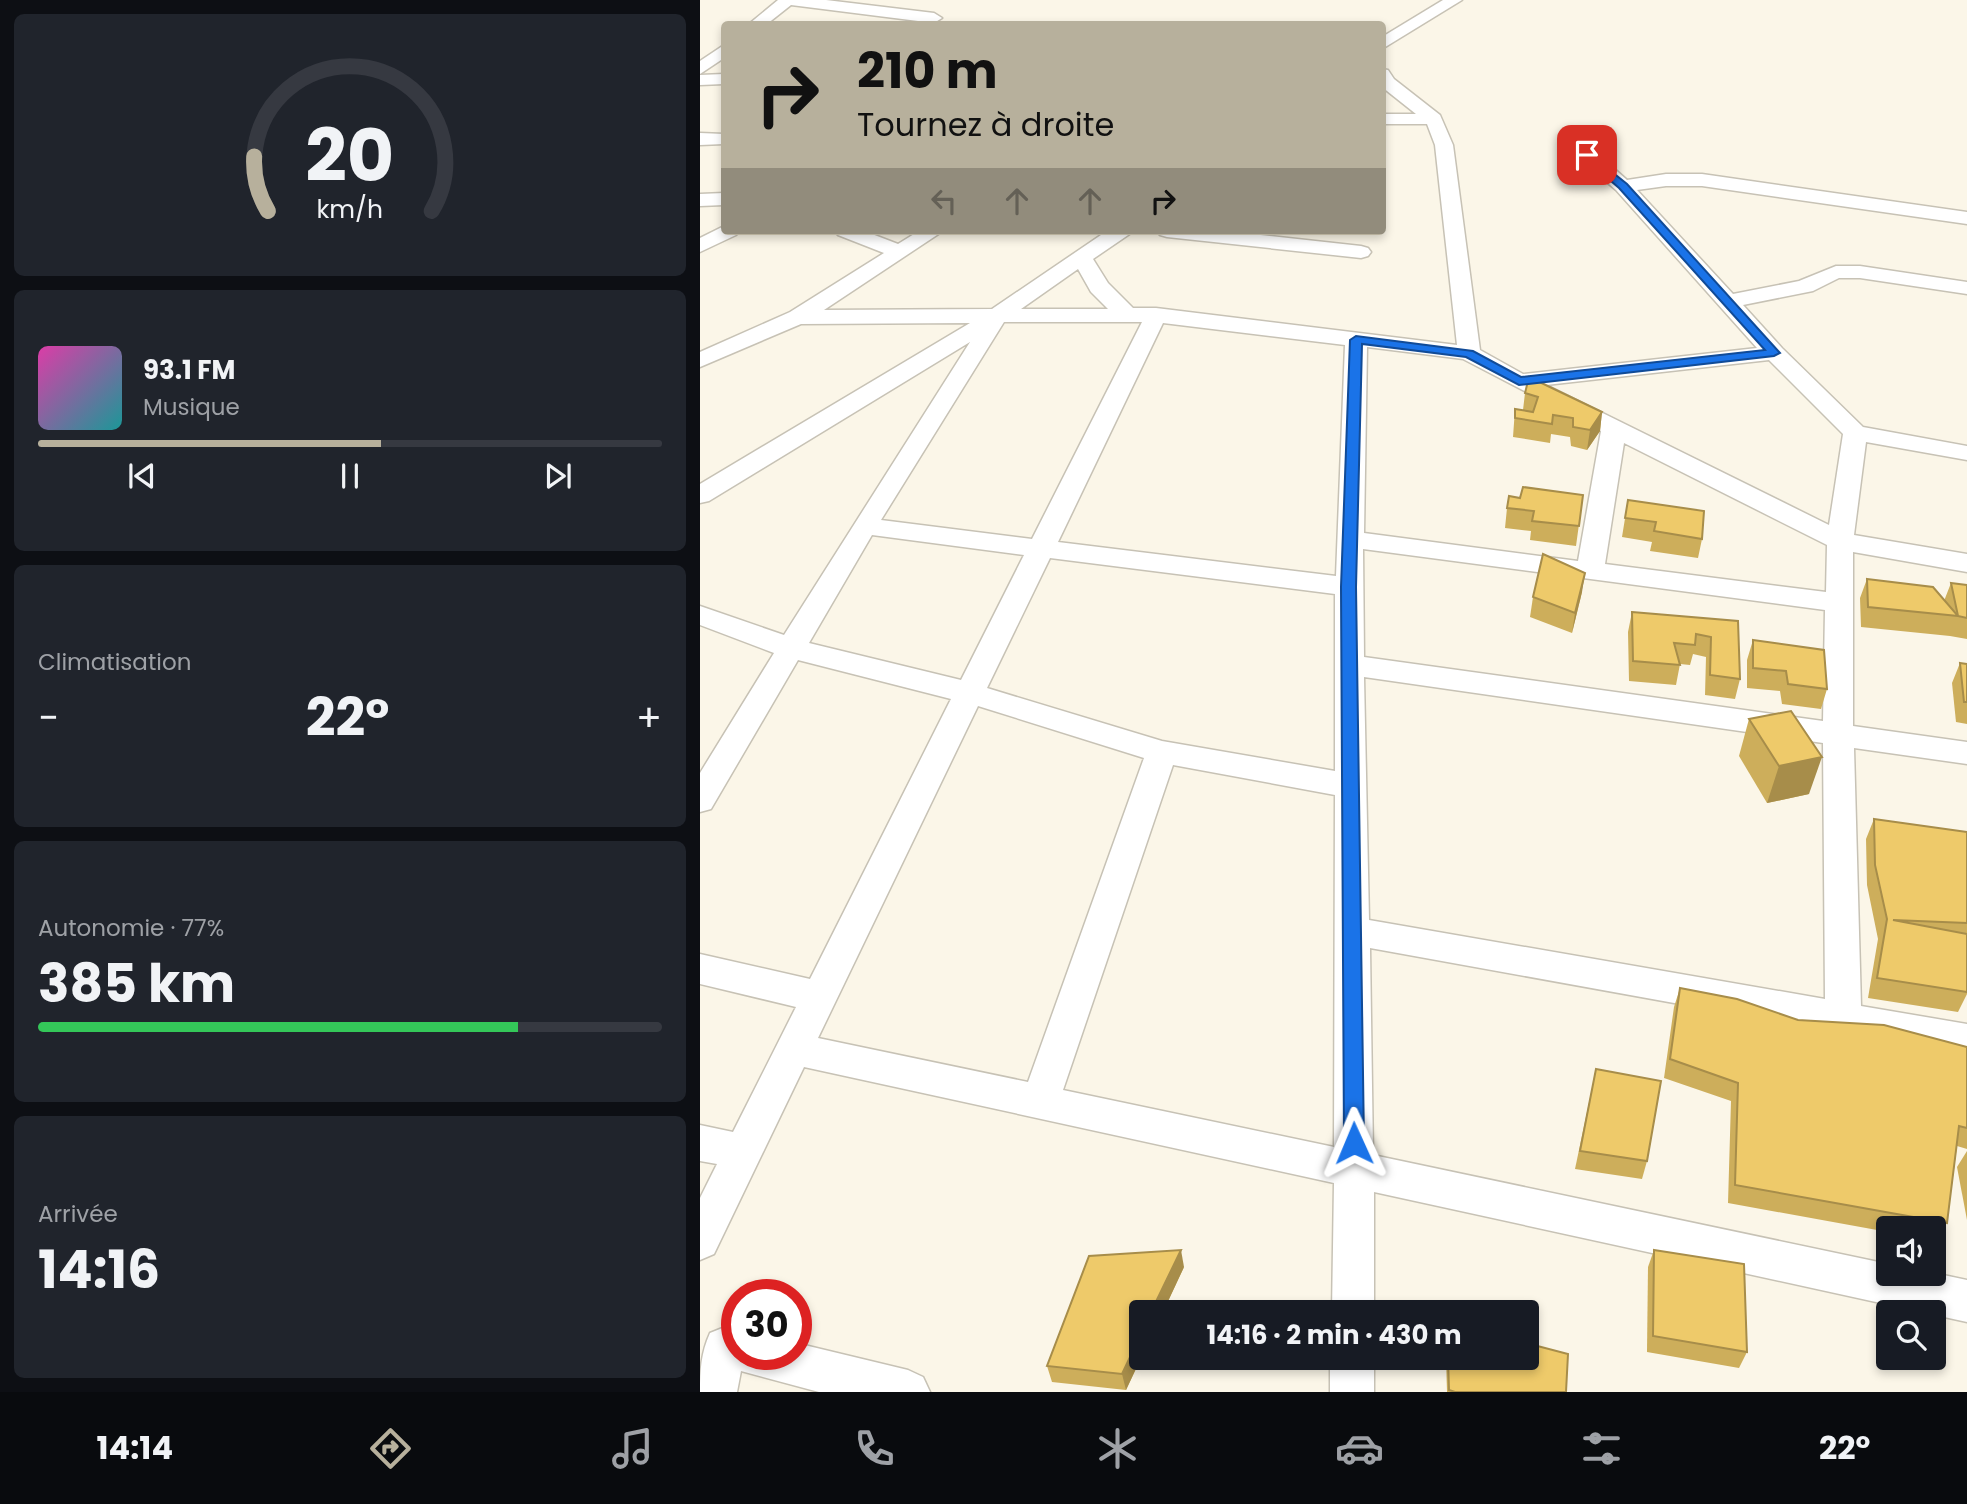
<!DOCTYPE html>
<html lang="fr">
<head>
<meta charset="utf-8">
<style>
	body { margin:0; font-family:Poppins,sans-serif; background:#20242c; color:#f1f3f6; height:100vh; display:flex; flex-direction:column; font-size:26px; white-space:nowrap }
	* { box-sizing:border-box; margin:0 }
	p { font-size:23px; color:#9ea1a6 }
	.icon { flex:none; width:38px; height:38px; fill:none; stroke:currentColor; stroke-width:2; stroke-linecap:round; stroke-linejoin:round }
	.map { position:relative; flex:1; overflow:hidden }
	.details { display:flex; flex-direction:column; gap:14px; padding:14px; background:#0d0f14; width:700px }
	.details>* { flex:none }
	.top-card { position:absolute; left:21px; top:21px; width:665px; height:214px; border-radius:7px; box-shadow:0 4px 10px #0003; background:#b7b09c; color:#111; overflow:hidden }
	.buttons { position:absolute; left:1176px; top:1216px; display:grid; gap:14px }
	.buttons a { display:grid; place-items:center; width:70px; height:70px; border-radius:7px; background:#171b24; box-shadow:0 4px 10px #0003; font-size:35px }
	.speed { position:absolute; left:21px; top:1279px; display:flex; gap:14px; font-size:35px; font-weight:700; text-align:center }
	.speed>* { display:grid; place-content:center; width:91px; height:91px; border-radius:50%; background:#171b24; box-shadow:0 4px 10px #0003; line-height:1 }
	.speed .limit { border:10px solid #d22; background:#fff; color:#111 }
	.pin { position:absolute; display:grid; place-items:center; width:60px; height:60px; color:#fff; margin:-30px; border-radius:14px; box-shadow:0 4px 10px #0006 }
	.me { position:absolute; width:77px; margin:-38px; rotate:359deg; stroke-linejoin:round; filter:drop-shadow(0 0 5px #0008) }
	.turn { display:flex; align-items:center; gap:24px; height:147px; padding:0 21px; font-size:32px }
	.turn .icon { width:91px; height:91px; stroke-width:2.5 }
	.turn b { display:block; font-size:49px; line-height:60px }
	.lanes { display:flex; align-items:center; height:66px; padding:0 21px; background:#0003; justify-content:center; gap:35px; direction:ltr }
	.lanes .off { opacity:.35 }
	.big { font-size:52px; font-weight:700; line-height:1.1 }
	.details .widget { flex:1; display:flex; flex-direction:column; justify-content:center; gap:10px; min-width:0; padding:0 24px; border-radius:10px; background:#20242c }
	.details .dial { align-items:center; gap:0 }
	.dial svg { height:182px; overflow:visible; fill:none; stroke:#363941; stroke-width:7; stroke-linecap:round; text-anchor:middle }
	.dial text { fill:#f1f3f6; stroke:none }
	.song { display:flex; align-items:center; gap:21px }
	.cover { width:84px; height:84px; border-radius:10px; background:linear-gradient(135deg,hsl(320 70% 55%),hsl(180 70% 35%)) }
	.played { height:7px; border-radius:4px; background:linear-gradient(90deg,#b7b09c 55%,#363941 55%) }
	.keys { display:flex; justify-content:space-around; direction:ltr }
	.heat { display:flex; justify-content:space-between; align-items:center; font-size:38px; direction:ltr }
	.charge { height:10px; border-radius:5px; background:linear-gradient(90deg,#34c759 77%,#363941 0) }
	.trip { position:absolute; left:429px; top:1300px; width:410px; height:70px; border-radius:7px; background:#171b24; box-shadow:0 4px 10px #0003; font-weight:700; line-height:70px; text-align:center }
	.tab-bar { display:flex; height:112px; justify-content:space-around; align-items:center; background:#090b0e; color:#9ea1a6 }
	.tab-bar .icon { width:49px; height:49px }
	.tab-bar .active { color:#b7b09c }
	.tab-bar b { font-size:32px; color:#f1f3f6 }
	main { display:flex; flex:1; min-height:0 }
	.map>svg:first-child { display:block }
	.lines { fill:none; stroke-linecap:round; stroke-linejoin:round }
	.street-casing { stroke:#c7c2b5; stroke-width:3 }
	.street { fill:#fff; fill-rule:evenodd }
	.wall { fill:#cdae5b }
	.shaded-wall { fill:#a78d4a }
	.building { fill:#eeca6a; stroke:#a78d4a; stroke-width:2 }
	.route { fill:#1a73e8; stroke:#114b97; stroke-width:2 }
</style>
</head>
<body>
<main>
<section class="details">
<div class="widget dial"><svg viewBox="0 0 100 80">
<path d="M14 69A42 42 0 1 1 86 69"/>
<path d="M14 69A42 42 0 0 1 8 45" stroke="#b7b09c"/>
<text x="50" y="56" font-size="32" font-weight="700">20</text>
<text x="50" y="72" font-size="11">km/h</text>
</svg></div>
<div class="widget">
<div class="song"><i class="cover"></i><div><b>93.1 FM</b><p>Musique</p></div></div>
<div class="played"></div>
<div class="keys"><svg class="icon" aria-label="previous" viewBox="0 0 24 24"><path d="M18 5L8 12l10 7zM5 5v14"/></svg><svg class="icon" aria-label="pause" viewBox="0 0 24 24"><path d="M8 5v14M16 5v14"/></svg><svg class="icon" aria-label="next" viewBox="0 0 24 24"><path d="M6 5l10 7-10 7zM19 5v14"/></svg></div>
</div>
<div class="widget"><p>Climatisation</p>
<div class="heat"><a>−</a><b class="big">22°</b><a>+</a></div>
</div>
<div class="widget"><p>Autonomie · 77%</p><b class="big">385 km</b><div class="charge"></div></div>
<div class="widget"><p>Arrivée</p><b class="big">14:16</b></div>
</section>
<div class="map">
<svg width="1267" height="1392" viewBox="0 0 1267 1392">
	<rect width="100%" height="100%" fill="#fbf6e8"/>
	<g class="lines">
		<g class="street-casing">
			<g id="street">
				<polygon points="78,0 126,0 234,13 242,18 234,23 91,5 67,24 49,24"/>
				<polygon points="743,0 762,0 682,49 682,37"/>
				<polygon points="24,45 24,58 0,74 0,61"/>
				<path d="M682 69 688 70 694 79 740 115 753 145 780 350 823 374 1057 348 916 190 880 159 878 155 880 151H894L927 180 966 174H1002L1267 212V224L1002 186H966L937 190 1033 294 1099 281 1136 266H1160L1267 282V294L1160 278H1139L1113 291 1043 305 1082 348 1163 427 1267 446V460L1166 442 1154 535 1267 554V572L1153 552V726L1267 742V764L1154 748 1161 1006 1267 1024V1056L670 948 673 1155 1188 1264V1274L1234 1273 1267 1280V1322L674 1192V1312H632L634 1183 104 1067 14 1254 0 1260V1198L17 1164 0 1161V1125L33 1132 96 1007 0 984V954L110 979 251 699 98 660 11 809 0 812V773L74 653 0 625V606L84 635 270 342 9 501 0 503V484L270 323 101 324 0 367V352L90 312 184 253 138 235 135 231H164L198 244 219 231H243L124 310 292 309 401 235 408 231H434L393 259 408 283 433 308H456L757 345 735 145 727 124H682V114H716L682 87ZM378 269 391 292 408 309H321ZM304 322H442L332 539 181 520ZM463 323 645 345 636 576 358 542ZM667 347 763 359 901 431 878 561 664 533ZM1069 360 1143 434 1129 525 846 385ZM924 443 1127 545 1126 592 905 564ZM172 535 324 555 261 680 109 643ZM663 549 1125 610 1123 721 664 657ZM350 558 635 594V771L462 741 287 688ZM664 677 1123 743 1125 999 669 920ZM278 706 444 758 328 1082 118 1038ZM473 765 635 795 634 1147 363 1090Z"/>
				<polygon points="24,74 24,84 0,85 0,75"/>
				<polygon points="0,133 24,134 24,144 0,145"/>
				<polygon points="24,193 24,205 0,206 0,194"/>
				<polygon points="24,226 24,231 39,231 36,235 0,252 0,238"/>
				<polygon points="457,231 524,231 661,246 668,248 671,252 668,256 661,258 467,237 460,235"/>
				<path d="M25 1327 37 1331V1354H96V1343L208 1370 223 1377 230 1392H119L41 1371 37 1392H0C0 1370 1 1353 10 1333Z"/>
				<rect x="630" y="1358" width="44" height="34"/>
			</g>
		</g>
		<use href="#street" class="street"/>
	</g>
	<g class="wall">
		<polygon points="825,393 902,412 900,431 887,450 871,446 870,437 851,434 850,443 813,437 815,409 823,410"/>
		<polygon points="883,495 876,546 830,540 831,531 805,528 807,508 820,498"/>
		<polygon points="928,500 1002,539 998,558 950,551 952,542 922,537"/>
		<polygon points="1167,579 1244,601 1251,583 1267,585 1267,639 1250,636 1161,627 1160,598"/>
		<polygon points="882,592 872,633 830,617 833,597"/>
		<polygon points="932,612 1038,621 1040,679 1035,699 1005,695 1006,657 993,654 990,665 980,664 976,685 929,681 928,632"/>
		<polygon points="1053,640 1127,689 1121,709 1082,704 1080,691 1047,688 1047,660"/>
		<polygon points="1260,663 1267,664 1267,724 1256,722 1252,683"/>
		<polygon points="1049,719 1109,794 1067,803 1039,756"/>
		<polygon points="1174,819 1267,832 1267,994 1258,1012 1168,998 1178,939 1167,885 1166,839"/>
		<polygon points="980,988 1098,1020 1267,1047 1267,1149 1257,1146 1247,1223 1236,1240 1234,1240 1234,1228 1188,1228 1188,1232 1028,1203 1031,1101 964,1078 974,1007"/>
		<polygon points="896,1069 947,1161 942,1179 875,1169"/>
		<polygon points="1267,1151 1267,1220 1257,1167"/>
		<polygon points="954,1250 1047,1352 1039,1368 947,1352 948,1267"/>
		<polygon points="484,1267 463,1312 441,1312 441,1358 426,1390 352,1382 347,1366"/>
		<polygon points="746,1358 826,1358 866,1392 747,1392"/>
	</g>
	<g class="shaded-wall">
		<polygon points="902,412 900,431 887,450 890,430"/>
		<polygon points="885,573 882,592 872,633 875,613"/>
		<polygon points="1122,757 1109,794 1067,803 1079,766"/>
		<polygon points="481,1250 484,1267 463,1312 451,1312"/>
		<polygon points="441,1334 441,1358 426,1390 422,1374"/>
	</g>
	<g class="building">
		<polygon points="829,377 902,412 890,430 873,427 873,418 853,415 852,424 815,418 815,409 833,412 838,397 825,393"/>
		<polygon points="823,487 883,495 879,526 832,521 834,511 807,508 809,496 820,498"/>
		<polygon points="928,500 1004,511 1002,539 954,531 956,522 925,518"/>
		<polygon points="843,554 885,573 875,613 833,597"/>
		<polygon points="1167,579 1233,587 1258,616 1168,607"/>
		<polygon points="1251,583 1267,585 1267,618 1258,616"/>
		<polygon points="932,612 1038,621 1040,679 1010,675 1011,637 996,634 995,645 974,643 980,665 933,661"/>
		<polygon points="1053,640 1124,650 1127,689 1088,684 1086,671 1053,668"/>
		<polygon points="1260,663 1267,664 1267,702 1264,702"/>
		<polygon points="1091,711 1122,757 1079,766 1049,719"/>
		<polygon points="1174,819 1267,832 1267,923 1193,920 1267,934 1267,992 1177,978 1187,919 1175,865"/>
		<polygon points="980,988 1037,999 1098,1020 1184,1025 1267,1047 1267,1128 1259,1126 1247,1223 1035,1185 1038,1083 970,1059"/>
		<polygon points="896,1069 961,1081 947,1161 880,1151"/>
		<polygon points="481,1250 451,1312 441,1312 441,1334 422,1374 347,1366 389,1256"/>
		<polygon points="954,1250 1044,1264 1047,1352 953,1336"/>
		<polygon points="826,1343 868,1354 866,1392 755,1392 749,1390 748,1358 826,1358"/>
	</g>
	<polygon class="route" points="887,152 927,184 1080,353 1074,356 819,385 766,357 662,344 656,587 664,1143 661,1150 654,1153 647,1150 644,1143 641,587 650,340 656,336 773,351 821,377 1065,350 919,188 883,157 883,153"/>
</svg>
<div class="buttons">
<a><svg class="icon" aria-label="sound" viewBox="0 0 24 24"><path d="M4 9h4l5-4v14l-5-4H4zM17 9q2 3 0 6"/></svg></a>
<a><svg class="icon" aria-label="search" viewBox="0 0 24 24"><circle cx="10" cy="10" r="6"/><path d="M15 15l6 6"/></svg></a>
</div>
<div class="speed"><div class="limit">30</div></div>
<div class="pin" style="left:887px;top:155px;background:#d93025"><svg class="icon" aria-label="arrive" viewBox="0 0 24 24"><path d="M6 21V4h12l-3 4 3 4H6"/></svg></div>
<svg class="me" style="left:654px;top:1143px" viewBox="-20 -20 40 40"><path d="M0-17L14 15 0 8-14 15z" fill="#1a73e8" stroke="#fff" stroke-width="4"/></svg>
<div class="trip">14:16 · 2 min · 430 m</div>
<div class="top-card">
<div class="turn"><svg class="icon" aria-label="right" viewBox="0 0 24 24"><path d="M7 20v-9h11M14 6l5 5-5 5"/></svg><div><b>210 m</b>Tournez à droite</div></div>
<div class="lanes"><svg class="icon off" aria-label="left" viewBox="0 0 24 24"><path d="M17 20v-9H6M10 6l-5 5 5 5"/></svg><svg class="icon off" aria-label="ahead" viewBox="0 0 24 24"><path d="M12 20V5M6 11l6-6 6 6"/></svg><svg class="icon off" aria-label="ahead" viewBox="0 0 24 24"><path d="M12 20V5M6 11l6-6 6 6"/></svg><svg class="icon" aria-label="right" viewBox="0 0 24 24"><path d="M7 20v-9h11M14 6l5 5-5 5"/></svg></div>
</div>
</div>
</main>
<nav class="tab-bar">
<b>14:14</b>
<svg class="icon active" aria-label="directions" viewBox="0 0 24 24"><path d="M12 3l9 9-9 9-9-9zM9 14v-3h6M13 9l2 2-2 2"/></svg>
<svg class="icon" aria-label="music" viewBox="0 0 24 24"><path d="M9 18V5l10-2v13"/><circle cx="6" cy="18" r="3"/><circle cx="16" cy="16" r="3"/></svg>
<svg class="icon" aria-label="phone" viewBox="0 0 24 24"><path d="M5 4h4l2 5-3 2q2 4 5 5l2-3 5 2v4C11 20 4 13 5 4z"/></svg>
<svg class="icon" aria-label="climate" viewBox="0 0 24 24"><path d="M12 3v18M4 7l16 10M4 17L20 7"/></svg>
<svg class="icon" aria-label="car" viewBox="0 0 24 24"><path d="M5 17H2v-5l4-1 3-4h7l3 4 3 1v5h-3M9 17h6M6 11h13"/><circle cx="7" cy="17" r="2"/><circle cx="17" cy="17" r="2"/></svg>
<svg class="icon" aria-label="filters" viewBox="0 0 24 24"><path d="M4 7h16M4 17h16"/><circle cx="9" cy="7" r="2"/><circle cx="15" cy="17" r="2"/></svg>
<b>22°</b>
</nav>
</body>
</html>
